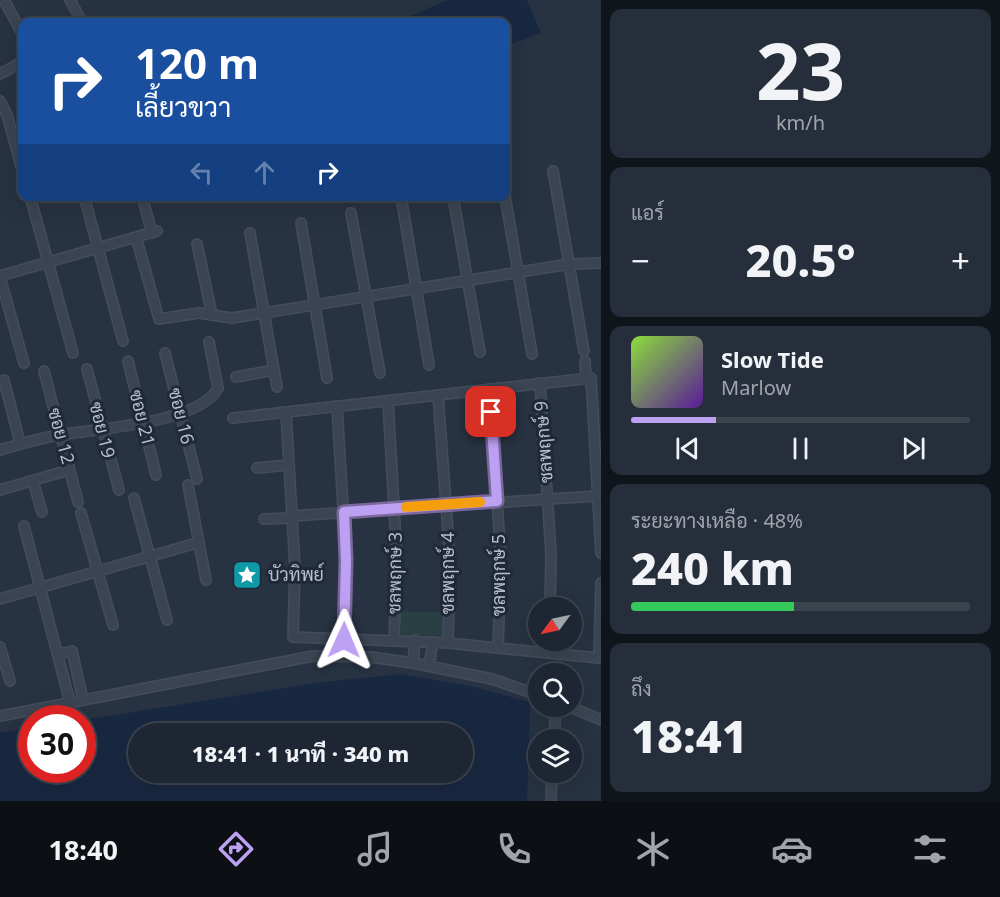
<!DOCTYPE html>
<html lang="th">
<head>
<meta charset="utf-8">
<style>
	body { margin:0; font-family:"Noto Sans",Sarabun,sans-serif; background:#252e3a; color:#f1f3f6; height:100vh; display:flex; flex-direction:column; font-size:22px; white-space:nowrap }
	* { box-sizing:border-box; margin:0 }
	p { font-size:20px; color:#a0a5ac }
	.icon { flex:none; width:33px; height:33px; fill:none; stroke:currentColor; stroke-width:2; stroke-linecap:round; stroke-linejoin:round }
	.map { position:relative; flex:1; overflow:hidden }
	.details { display:flex; flex-direction:column; gap:9px; padding:9px; background:#10151c; width:399px }
	.details>* { flex:none }
	.guide { position:absolute; left:18px; top:18px; width:492px; height:183px; border-radius:12px; box-shadow:0 6px 24px #0002,0 0 0 2px #3b434d; background:#1a4fa0; color:#fff; overflow:hidden }
	.needle { width:39px; rotate:237deg }
	.buttons { position:absolute; left:528px; top:597px; display:grid; gap:12px }
	.buttons a { display:grid; place-items:center; width:54px; height:54px; border-radius:50%; background:#1d2632; box-shadow:0 6px 24px #0002,0 0 0 2px #3b434d; font-size:30px }
	.speed { position:absolute; left:18px; top:705px; display:flex; gap:12px; font-size:30px; font-weight:700; text-align:center }
	.speed>* { display:grid; place-content:center; width:78px; height:78px; border-radius:50%; background:#1d2632; box-shadow:0 6px 24px #0002,0 0 0 2px #3b434d; line-height:1 }
	.speed .limit { border:9px solid #d22; background:#fff; color:#111 }
	.pin { position:absolute; display:grid; place-items:center; width:51px; height:51px; color:#fff; margin:-26px; border-radius:12px; box-shadow:0 3px 9px #0006 }
	.me { position:absolute; width:66px; margin:-33px; rotate:1deg; stroke-linejoin:round; filter:drop-shadow(0 0 4px #0008) }
	.turn { display:flex; align-items:center; gap:21px; height:126px; padding:0 18px; font-size:27px }
	.turn .icon { width:78px; height:78px; stroke-width:2.5 }
	.turn b { display:block; font-size:42px; line-height:51px }
	.lanes { display:flex; align-items:center; height:57px; padding:0 18px; background:#0003; justify-content:center; gap:30px; direction:ltr }
	.lanes .off { opacity:.35 }
	.big { font-size:45px; font-weight:800; line-height:1.1 }
	.details .widget { flex:1; display:flex; flex-direction:column; justify-content:center; gap:9px; min-width:0; padding:0 21px; border-radius:12px; background:#252e3a }
	.details .dial { align-items:center; gap:0 }
	.dial b { font-size:78px; line-height:1 }
	.song { display:flex; align-items:center; gap:18px }
	.cover { width:72px; height:72px; border-radius:9px; background:linear-gradient(135deg,hsl(90 70% 55%),hsl(270 70% 35%)) }
	.played { height:6px; border-radius:3px; background:linear-gradient(90deg,#bca0f2 25%,#3b434d 25%) }
	.keys { display:flex; justify-content:space-around; direction:ltr }
	.heat { display:flex; justify-content:space-between; align-items:center; font-size:33px; direction:ltr }
	.charge { height:9px; border-radius:4px; background:linear-gradient(90deg,#34c759 48%,#3b434d 0) }
	.trip { position:absolute; left:128px; top:723px; width:345px; height:60px; border-radius:30px; background:#1d2632; box-shadow:0 6px 24px #0002,0 0 0 2px #3b434d; font-weight:800; line-height:60px; text-align:center }
	.tab-bar { display:flex; height:96px; justify-content:space-around; align-items:center; background:#0c0f14; color:#a0a5ac }
	.tab-bar .icon { width:42px; height:42px }
	.tab-bar .on { color:#bca0f2 }
	.tab-bar b { font-size:27px; color:#f1f3f6 }
	main { display:flex; flex:1; min-height:0 }
	.map>svg:first-child { display:block }
	.green { fill:#293f43 }
	.water { fill:#192841; fill-rule:evenodd }
	.lines { fill:none; stroke-linecap:round; stroke-linejoin:round }
	.minor-casing { stroke:#454d5b; stroke-width:12 }
	.minor { stroke:#3b4452; stroke-width:9 }
	.route-casing { stroke:#7a689d; stroke-width:15 }
	.route { stroke:#bca0f2; stroke-width:10 }
	.slow { stroke:#f59e0b; stroke-width:10 }
	.labels { text-anchor:middle; stroke-width:6; stroke-linejoin:round; paint-order:stroke }
	.street-label { font-size:18px; fill:#b8bfcc; stroke:#202938 }
	.poi-label { font-size:18px; fill:#b8bfcc; stroke:#202938; text-anchor:start }
</style>
</head>
<body>
<main>
<div class="map">
<svg width="601" height="801" viewBox="0 0 601 801">
	<rect width="100%" height="100%" fill="#273242"/>
	<polygon class="green" points="401,611 443,612 442,636 401,635"/>
	<g class="water">
		<polygon points="448,0 527,0 541,33 506,46 506,22 396,22"/>
		<path d="M401 674 470 686 530 702 527 801H0V733L31 728 32 770H82L83 720 315 683ZM138 734H462V772H138Z"/>
	</g>
	<g class="lines">
		<g class="minor-casing">
			<g id="minor">
				<polyline points="4,0 22,33"/>
				<polyline points="70,0 82,22"/>
				<polyline points="0,74 22,62"/>
				<polyline points="0,101 7,115 22,169"/>
				<polyline points="553,171 584,351"/>
				<polyline points="30,196 73,353"/>
				<polyline points="84,196 123,341"/>
				<polyline points="142,196 152,233"/>
				<polyline points="453,196 480,352"/>
				<polyline points="505,196 532,354"/>
				<polyline points="402,202 429,365"/>
				<polyline points="351,213 380,373"/>
				<polyline points="301,223 327,378"/>
				<polyline points="250,233 277,387"/>
				<polyline points="136,237 159,319 199,313 232,318 570,264 601,263"/>
				<polyline points="197,244 212,315"/>
				<polyline points="0,276 157,231"/>
				<polyline points="0,277 24,363"/>
				<polyline points="165,353 197,479"/>
				<polyline points="128,361 156,475"/>
				<polyline points="585,361 586,378"/>
				<polyline points="87,369 119,490"/>
				<polyline points="44,371 78,502"/>
				<polyline points="236,377 274,370"/>
				<polyline points="4,380 20,443"/>
				<polyline points="540,383 551,554 550,608"/>
				<polyline points="489,389 501,558 498,648"/>
				<polyline points="438,395 450,559 448,643"/>
				<polyline points="388,401 397,560 394,640"/>
				<polyline points="337,406 346,559 344,640"/>
				<polyline points="286,412 295,568 293,637 448,643 599,658 601,583"/>
				<polyline points="233,418 591,378 601,553"/>
				<path d="M0 450C19 444 38 439 58 435 95 429 201 423 218 388L209 342"/>
				<polyline points="257,468 289,465"/>
				<polyline points="33,481 42,512"/>
				<polyline points="188,485 206,580"/>
				<polyline points="0,490 69,470"/>
				<polyline points="134,498 167,620"/>
				<polyline points="81,513 113,625"/>
				<polyline points="292,516 597,496"/>
				<polyline points="264,519 292,518"/>
				<polyline points="24,526 70,702"/>
				<polyline points="0,599 197,543"/>
				<polyline points="0,647 10,681"/>
				<polyline points="549,653 549,640"/>
				<polyline points="59,654 72,651 83,700"/>
				<polyline points="413,663 415,640"/>
				<polyline points="429,665 433,642"/>
				<polyline points="568,706 601,720"/>
				<polyline points="0,716 313,656 370,657 413,663 492,679 538,695"/>
				<polyline points="554,740 556,706"/>
				<polyline points="551,801 552,772"/>
			</g>
		</g>
		<use href="#minor" class="minor"/>
	</g>
	<g class="lines">
		<g class="route-casing">
			<polyline id="route" points="344,640 346,560 344,512 497,501 491,412"/>
		</g>
		<use href="#route" class="route"/>
		<polyline class="slow" points="406,507 480,502"/>
	</g>
	<defs>
		<g id="sight-square" transform="scale(1.5)"><rect x="-9" y="-9" width="18" height="18" rx="4" fill="#0f9aa8" stroke="#202938"/><path d="M0-6L1.8-2.2L6-1.7L2.9 1.2L3.7 5.4L0 3.3L-3.7 5.4L-2.9 1.2L-6-1.7L-1.8-2.2Z" fill="#fff"/></g>
	</defs>
	<g fill-rule="evenodd">
		<use href="#sight-square" x="247" y="575"/>
	</g>
	<g class="labels">
		<g class="street-label">
			<text transform="translate(181 416) rotate(76)" y="6">ซอย 16</text>
			<text transform="translate(142 418) rotate(76)" y="6">ซอย 21</text>
			<text transform="translate(102 430) rotate(76)" y="6">ซอย 19</text>
			<text transform="translate(61 436) rotate(75)" y="6">ซอย 12</text>
			<text transform="translate(544 442) rotate(-94)" y="6">ชลพฤกษ์ 9</text>
			<text transform="translate(395 573) rotate(-89)" y="6">ชลพฤกษ์ 3</text>
			<text transform="translate(448 573) rotate(-90)" y="6">ชลพฤกษ์ 4</text>
			<text transform="translate(499 575) rotate(-90)" y="6">ชลพฤกษ์ 5</text>
		</g>
		<g class="poi-label">
			<text x="268" y="581">บัวทิพย์</text>
		</g>
	</g>
</svg>
<div class="buttons">
<a><svg class="needle" viewBox="-14 -14 28 28"><path d="M0-13l5 13h-10z" fill="#e53935"/><path d="M0 13l5-13h-10z" fill="#a0a5ac"/></svg></a>
<a><svg class="icon" aria-label="search" viewBox="0 0 24 24"><circle cx="10" cy="10" r="6"/><path d="M15 15l6 6"/></svg></a>
<a><svg class="icon" aria-label="layers" viewBox="0 0 24 24"><path d="M12 4l9 5-9 5-9-5zM3 14l9 5 9-5"/></svg></a>
</div>
<div class="speed"><div class="limit">30</div></div>
<div class="pin" style="left:491px;top:412px;background:#d93025"><svg class="icon" aria-label="arrive" viewBox="0 0 24 24"><path d="M6 21V4h12l-3 4 3 4H6"/></svg></div>
<svg class="me" style="left:344px;top:640px" viewBox="-20 -20 40 40"><path d="M0-17L14 15 0 8-14 15z" fill="#bca0f2" stroke="#fff" stroke-width="4"/></svg>
<div class="trip">18:41 · 1 นาที · 340 m</div>
<div class="guide">
<div class="turn"><svg class="icon" aria-label="right" viewBox="0 0 24 24"><path d="M7 20v-9h11M14 6l5 5-5 5"/></svg><div><b>120 m</b>เลี้ยวขวา</div></div>
<div class="lanes"><svg class="icon off" aria-label="left" viewBox="0 0 24 24"><path d="M17 20v-9H6M10 6l-5 5 5 5"/></svg><svg class="icon off" aria-label="ahead" viewBox="0 0 24 24"><path d="M12 20V5M6 11l6-6 6 6"/></svg><svg class="icon" aria-label="right" viewBox="0 0 24 24"><path d="M7 20v-9h11M14 6l5 5-5 5"/></svg></div>
</div>
</div>
<section class="details">
<div class="widget dial"><b>23</b><p>km/h</p></div>
<div class="widget"><p>แอร์</p>
<div class="heat"><a>−</a><b class="big">20.5°</b><a>+</a></div>
</div>
<div class="widget">
<div class="song"><i class="cover"></i><div><b>Slow Tide</b><p>Marlow</p></div></div>
<div class="played"></div>
<div class="keys"><svg class="icon" aria-label="previous" viewBox="0 0 24 24"><path d="M18 5L8 12l10 7zM5 5v14"/></svg><svg class="icon" aria-label="pause" viewBox="0 0 24 24"><path d="M8 5v14M16 5v14"/></svg><svg class="icon" aria-label="next" viewBox="0 0 24 24"><path d="M6 5l10 7-10 7zM19 5v14"/></svg></div>
</div>
<div class="widget"><p>ระยะทางเหลือ · 48%</p><b class="big">240 km</b><div class="charge"></div></div>
<div class="widget"><p>ถึง</p><b class="big">18:41</b></div>
</section>
</main>
<nav class="tab-bar">
<b>18:40</b>
<svg class="icon on" aria-label="directions" viewBox="0 0 24 24"><path d="M12 3l9 9-9 9-9-9zM9 14v-3h6M13 9l2 2-2 2"/></svg>
<svg class="icon" aria-label="music" viewBox="0 0 24 24"><path d="M9 18V5l10-2v13"/><circle cx="6" cy="18" r="3"/><circle cx="16" cy="16" r="3"/></svg>
<svg class="icon" aria-label="phone" viewBox="0 0 24 24"><path d="M5 4h4l2 5-3 2q2 4 5 5l2-3 5 2v4C11 20 4 13 5 4z"/></svg>
<svg class="icon" aria-label="climate" viewBox="0 0 24 24"><path d="M12 3v18M4 7l16 10M4 17L20 7"/></svg>
<svg class="icon" aria-label="car" viewBox="0 0 24 24"><path d="M5 17H2v-5l4-1 3-4h7l3 4 3 1v5h-3M9 17h6M6 11h13"/><circle cx="7" cy="17" r="2"/><circle cx="17" cy="17" r="2"/></svg>
<svg class="icon" aria-label="filters" viewBox="0 0 24 24"><path d="M4 7h16M4 17h16"/><circle cx="9" cy="7" r="2"/><circle cx="15" cy="17" r="2"/></svg>
</nav>
</body>
</html>
